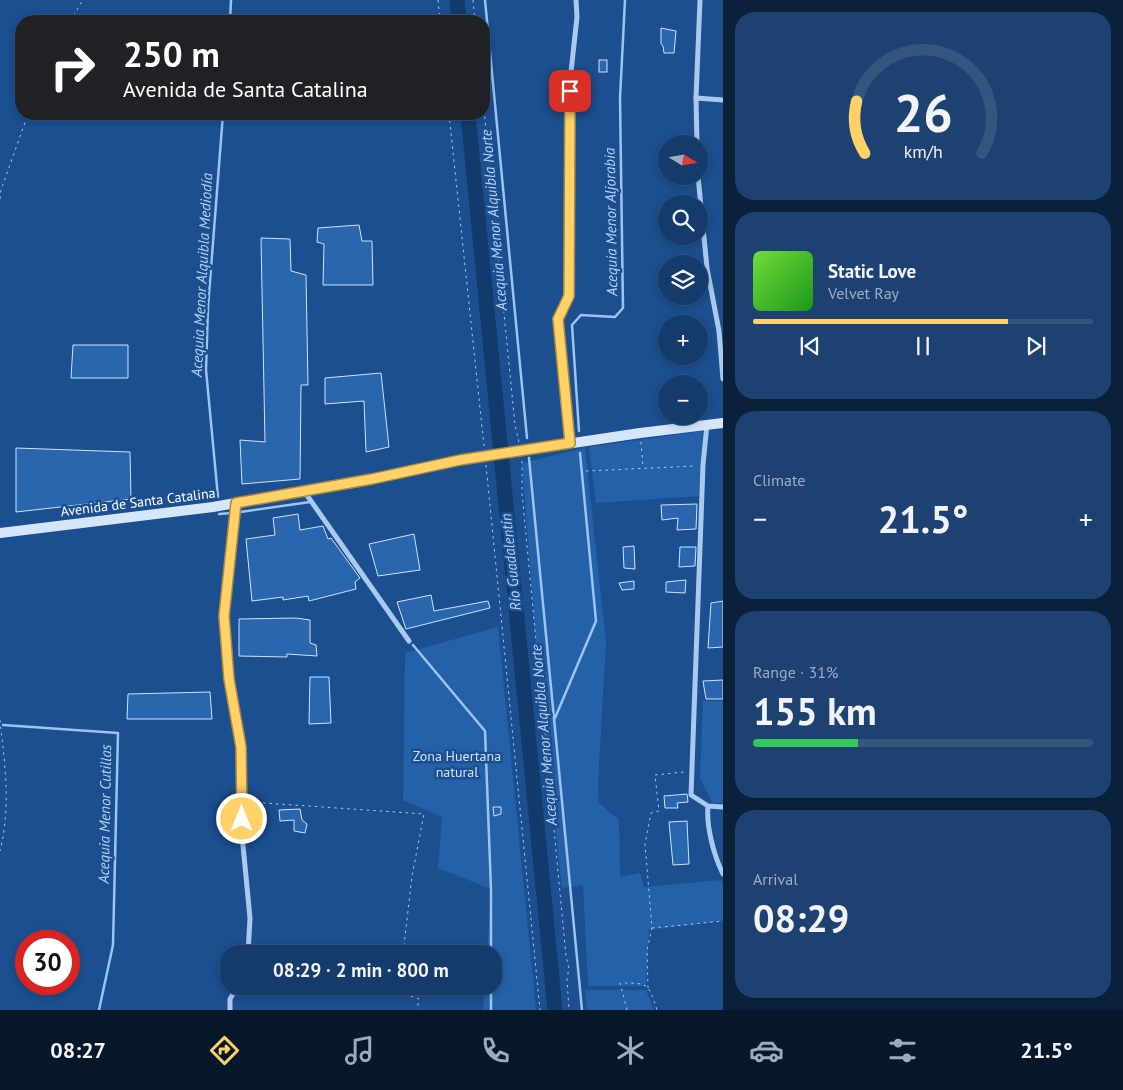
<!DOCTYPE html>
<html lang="en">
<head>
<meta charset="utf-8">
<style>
	body { margin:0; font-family:"PT Sans",sans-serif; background:#1d4271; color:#f1f3f6; height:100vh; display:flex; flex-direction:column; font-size:19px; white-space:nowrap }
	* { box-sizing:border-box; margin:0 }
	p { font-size:16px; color:#9dadc1 }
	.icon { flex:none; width:28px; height:28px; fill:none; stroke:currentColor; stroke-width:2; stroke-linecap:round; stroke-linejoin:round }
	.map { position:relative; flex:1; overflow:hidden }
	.panel { display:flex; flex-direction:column; gap:12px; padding:12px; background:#0b203b; width:400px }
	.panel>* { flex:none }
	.banner { position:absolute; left:15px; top:15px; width:475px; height:105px; border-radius:20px; box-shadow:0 2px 8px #0003,0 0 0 1px #33557e; background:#202124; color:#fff; overflow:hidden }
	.needle { width:32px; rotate:101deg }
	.tools { position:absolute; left:658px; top:135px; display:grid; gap:10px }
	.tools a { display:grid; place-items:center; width:50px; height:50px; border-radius:50%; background:#143b6b; box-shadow:0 2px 8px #0003,0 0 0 1px #33557e; font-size:25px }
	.speed { position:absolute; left:15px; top:930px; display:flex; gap:10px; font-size:25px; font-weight:700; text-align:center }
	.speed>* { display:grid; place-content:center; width:65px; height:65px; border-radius:50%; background:#143b6b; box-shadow:0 2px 8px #0003,0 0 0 1px #33557e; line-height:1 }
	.speed .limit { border:8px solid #d22; background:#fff; color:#111 }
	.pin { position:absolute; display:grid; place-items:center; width:42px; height:42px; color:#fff; margin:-21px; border-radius:10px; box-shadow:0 2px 8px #0006 }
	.me { position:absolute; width:55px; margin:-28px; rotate:0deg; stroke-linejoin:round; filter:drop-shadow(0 0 4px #0008) }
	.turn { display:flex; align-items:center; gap:18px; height:105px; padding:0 25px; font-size:22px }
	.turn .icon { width:65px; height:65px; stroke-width:2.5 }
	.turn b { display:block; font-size:35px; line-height:42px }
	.big { font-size:38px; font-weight:700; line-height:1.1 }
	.panel .tile { flex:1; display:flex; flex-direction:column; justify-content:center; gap:8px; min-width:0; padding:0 18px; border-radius:20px; background:#1d4271 }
	.panel .dial { align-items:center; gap:0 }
	.dial svg { height:130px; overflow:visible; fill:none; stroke:#33557e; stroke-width:7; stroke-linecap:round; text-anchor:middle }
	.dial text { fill:#f1f3f6; stroke:none }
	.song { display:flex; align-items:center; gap:15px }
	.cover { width:60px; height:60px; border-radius:8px; background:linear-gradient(135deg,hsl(100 70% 55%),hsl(120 70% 35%)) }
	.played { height:5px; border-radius:2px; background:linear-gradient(90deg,#ffd166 75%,#33557e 75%) }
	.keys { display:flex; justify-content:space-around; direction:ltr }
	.heat { display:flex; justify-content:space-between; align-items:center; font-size:28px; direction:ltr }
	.charge { height:8px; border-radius:4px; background:linear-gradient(90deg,#34c759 31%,#33557e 0) }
	.trip { position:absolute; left:220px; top:945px; width:282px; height:50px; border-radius:20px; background:#143b6b; box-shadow:0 2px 8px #0003,0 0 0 1px #33557e; font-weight:700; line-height:50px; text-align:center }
	.menu { display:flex; height:80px; justify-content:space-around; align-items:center; background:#08182b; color:#9dadc1 }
	.menu .icon { width:35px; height:35px }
	.menu .active { color:#ffd166 }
	.menu b { font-size:22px; color:#f1f3f6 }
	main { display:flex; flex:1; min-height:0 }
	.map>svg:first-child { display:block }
	.green { fill:#2461a8 }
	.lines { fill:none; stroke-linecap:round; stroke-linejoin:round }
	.stream { stroke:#9cc4f0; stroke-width:2.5 }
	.river { stroke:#123a6d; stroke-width:15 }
	.building { fill:#2a66ad; stroke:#cfe3fa }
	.path { stroke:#a9c9ee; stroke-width:1; stroke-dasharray:2.5 4; stroke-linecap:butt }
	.street { stroke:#a9c9ee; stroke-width:5 }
	.secondary { stroke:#d6e6fa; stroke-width:10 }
	.route-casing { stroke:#a68842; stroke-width:12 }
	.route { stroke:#ffd166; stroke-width:9 }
	.labels { text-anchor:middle; stroke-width:5; stroke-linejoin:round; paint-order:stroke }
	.street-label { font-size:14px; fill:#fff; stroke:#1b4f8f }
	.park-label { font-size:14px; fill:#cfe3fa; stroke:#1b4f8f }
	.water-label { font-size:15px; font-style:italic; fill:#b5d3f5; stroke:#1b4f8f }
</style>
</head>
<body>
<main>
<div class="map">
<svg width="723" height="1010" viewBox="0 0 723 1010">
	<rect width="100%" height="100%" fill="#1b4f8f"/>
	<g class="green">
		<polygon points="703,431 699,496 596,503 589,447"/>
		<polygon points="585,448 606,642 598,784 599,803 619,820 620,877 640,873 644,887 721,880 723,883 723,921 649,930 646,986 588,986 583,885 562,888 539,678 522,463"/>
		<polygon points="498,627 536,1010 483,1010 485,986 494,986 494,954 487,954 491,889 438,868 442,817 403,800 405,653"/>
		<polygon points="703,701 723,701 723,803 713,803 700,778"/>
		<polygon points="585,990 646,990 654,1010 587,1010"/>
	</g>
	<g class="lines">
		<g class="stream">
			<polyline points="485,0 527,438"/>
			<polyline points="230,21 231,0"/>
			<polyline points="579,431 572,325 581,315 615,317 623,308 620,98 625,0"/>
			<polyline points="529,458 582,1010"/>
			<polyline points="218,497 206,370 208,307 223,114"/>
			<polyline points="240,512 310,502"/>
			<polyline points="219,514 231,513"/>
			<polyline points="413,645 485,731 491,889 491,954"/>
			<polyline points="555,718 596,621 580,453"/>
			<polyline points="3,725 118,733 113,945 99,1010"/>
			<polyline points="491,1010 491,986"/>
		</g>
		<g class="river">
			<polyline points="457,0 459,21"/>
			<polyline points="468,114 555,1010"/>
		</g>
	</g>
	<g class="building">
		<polygon points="661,28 676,31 674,53 664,53 663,46 661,44"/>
		<rect x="599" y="60" width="8" height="12"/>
		<polygon points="359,225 362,241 372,241 373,285 323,285 324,244 317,242 318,228"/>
		<polygon points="261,238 290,239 291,271 306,275 308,385 301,385 300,479 242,484 240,440 265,442"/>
		<polygon points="73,345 128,345 128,378 71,378"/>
		<polygon points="381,373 389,447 366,452 364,401 325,404 325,378"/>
		<polygon points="16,448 130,452 131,499 16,512"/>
		<polygon points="697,504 696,529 677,530 678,518 662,520 661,505"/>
		<polygon points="298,514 300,530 323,526 328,539 331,538 360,578 355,582 356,589 309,601 308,596 283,600 283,597 252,601 246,539 275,535 273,518"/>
		<polygon points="414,534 420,570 378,576 369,544"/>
		<polygon points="634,546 635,569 624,568 623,547"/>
		<polygon points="680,547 696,547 695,566 679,567"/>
		<polygon points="686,580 685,593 666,592 666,582"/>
		<polygon points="634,581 634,589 622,590 619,583"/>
		<polygon points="431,595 434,611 488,601 490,608 406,629 397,602"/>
		<polygon points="723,601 723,647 708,648 711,603"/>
		<polygon points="296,618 310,620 310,643 316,645 317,656 287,654 287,657 239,656 239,619"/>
		<polygon points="310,677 329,677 331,723 309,724"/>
		<polygon points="723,680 723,699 706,699 703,681"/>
		<polygon points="210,692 212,719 127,719 128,694"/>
		<polygon points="687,794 688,802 677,803 678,808 665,808 664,796"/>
		<polygon points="493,807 501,807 501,814 494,816"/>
		<polygon points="300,809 302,820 307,824 305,833 294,831 294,820 280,821 279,810"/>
		<polygon points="687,821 689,864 673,865 669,822"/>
	</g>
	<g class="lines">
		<g class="path">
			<polyline points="438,0 440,21"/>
			<polyline points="473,0 475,21"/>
			<polyline points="70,21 83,0"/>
			<polyline points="484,110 515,425 519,442"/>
			<polyline points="449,114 484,446"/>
			<polyline points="0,199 1,190 28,114"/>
			<polyline points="641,442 643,467"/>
			<polyline points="522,461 522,493 566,956 569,968 567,979 569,1010"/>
			<polyline points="486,465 540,1010"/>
			<polyline points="586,471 695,466"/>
			<path d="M0 720C5 765 11 807 0 851"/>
			<polyline points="250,802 424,814 412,876 403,954"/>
			<polyline points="652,928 723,921"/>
			<polyline points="398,986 398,992 419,999 417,1010"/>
			<polyline points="648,988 647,950 652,928 645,844 651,813 659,811 655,775 684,772"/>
			<path d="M627 1010 620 983C649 983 648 983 657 1010"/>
		</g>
		<g class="street">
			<polyline points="700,0 696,98 723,100"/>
			<polyline points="696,98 697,144"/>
			<polyline points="698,176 707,268 719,331 723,379"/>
			<polyline points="707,424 703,465 691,795 708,806 723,807"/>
			<polyline points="570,443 558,319 569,296 571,72 577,17 576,0"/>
			<polyline points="304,491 409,641"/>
			<polyline points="236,503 224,616 229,679 241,747 242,835 250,918 248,954"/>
			<path d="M708 806C706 826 714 856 723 874"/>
			<polyline points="230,1010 230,999 238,986"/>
		</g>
		<polyline class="secondary" points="0,533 213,507 372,479 460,460 640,433 723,423"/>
	</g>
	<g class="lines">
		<g class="route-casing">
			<polyline id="route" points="242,819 241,747 229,679 224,616 236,503 372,479 460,460 570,443 558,319 569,296 570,91"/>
		</g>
		<use href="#route" class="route"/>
	</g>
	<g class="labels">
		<g class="street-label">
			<text transform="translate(138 502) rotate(-7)" y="5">Avenida de Santa Catalina</text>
		</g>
		<g class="park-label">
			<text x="457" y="761">Zona Huertana<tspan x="457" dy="16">natural</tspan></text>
		</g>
		<g class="water-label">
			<text transform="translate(494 220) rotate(-95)" y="5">Acequia Menor Alquibla Norte</text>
			<text transform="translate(611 222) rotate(-91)" y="5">Acequia Menor Aljorabia</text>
			<text transform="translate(202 275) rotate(-87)" y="5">Acequia Menor Alquibla Mediodía</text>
			<text transform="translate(511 562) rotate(-96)" y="5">Río Guadalentín</text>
			<text transform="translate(544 735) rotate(-95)" y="5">Acequia Menor Alquibla Norte</text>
			<text transform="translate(105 814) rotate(-89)" y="5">Acequia Menor Cutillas</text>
		</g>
	</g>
</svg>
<div class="tools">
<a><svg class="needle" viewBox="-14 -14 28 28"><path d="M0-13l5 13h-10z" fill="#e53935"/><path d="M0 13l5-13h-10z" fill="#9dadc1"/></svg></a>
<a><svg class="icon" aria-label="search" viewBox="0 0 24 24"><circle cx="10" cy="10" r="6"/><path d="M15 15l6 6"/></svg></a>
<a><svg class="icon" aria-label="layers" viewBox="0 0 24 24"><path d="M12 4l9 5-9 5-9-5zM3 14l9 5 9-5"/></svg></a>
<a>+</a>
<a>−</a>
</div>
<div class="speed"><div class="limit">30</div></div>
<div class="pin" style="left:570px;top:91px;background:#d93025"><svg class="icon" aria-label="arrive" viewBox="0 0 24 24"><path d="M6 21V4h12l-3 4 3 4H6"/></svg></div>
<svg class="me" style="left:242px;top:819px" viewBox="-20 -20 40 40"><circle r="17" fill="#ffd166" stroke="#fff" stroke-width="3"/><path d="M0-11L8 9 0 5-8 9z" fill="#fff"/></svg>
<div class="trip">08:29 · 2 min · 800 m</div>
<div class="banner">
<div class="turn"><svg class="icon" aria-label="right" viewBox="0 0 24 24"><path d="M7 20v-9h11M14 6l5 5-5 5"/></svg><div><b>250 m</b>Avenida de Santa Catalina</div></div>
</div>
</div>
<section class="panel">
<div class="tile dial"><svg viewBox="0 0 100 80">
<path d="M14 69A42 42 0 1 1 86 69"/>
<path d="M14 69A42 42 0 0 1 9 37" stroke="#ffd166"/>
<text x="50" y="56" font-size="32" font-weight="700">26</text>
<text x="50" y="72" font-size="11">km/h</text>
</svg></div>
<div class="tile">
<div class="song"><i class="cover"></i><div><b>Static Love</b><p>Velvet Ray</p></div></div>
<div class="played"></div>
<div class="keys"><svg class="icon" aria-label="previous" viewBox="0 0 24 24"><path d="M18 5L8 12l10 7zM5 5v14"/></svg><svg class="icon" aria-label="pause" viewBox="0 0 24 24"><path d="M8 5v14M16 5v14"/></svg><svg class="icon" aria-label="next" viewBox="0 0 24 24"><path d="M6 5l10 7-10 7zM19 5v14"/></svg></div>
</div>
<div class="tile"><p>Climate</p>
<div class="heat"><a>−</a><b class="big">21.5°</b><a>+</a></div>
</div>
<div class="tile"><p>Range · 31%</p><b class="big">155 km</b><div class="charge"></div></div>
<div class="tile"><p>Arrival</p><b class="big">08:29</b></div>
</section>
</main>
<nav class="menu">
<b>08:27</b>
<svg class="icon active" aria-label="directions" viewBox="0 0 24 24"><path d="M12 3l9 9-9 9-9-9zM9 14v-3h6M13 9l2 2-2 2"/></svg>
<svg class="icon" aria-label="music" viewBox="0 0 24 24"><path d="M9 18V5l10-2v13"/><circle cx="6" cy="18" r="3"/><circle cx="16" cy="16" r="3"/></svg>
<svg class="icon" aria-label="phone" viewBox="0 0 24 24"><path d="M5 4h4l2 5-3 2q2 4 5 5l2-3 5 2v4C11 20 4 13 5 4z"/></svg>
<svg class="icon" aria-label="climate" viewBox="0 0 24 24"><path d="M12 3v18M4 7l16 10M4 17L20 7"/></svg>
<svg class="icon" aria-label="car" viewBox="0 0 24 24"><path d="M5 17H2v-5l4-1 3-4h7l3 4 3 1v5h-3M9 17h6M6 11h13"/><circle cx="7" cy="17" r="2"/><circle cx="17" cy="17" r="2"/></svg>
<svg class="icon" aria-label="filters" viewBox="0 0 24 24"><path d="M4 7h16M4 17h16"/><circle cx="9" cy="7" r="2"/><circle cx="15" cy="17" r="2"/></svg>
<b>21.5°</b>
</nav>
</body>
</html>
